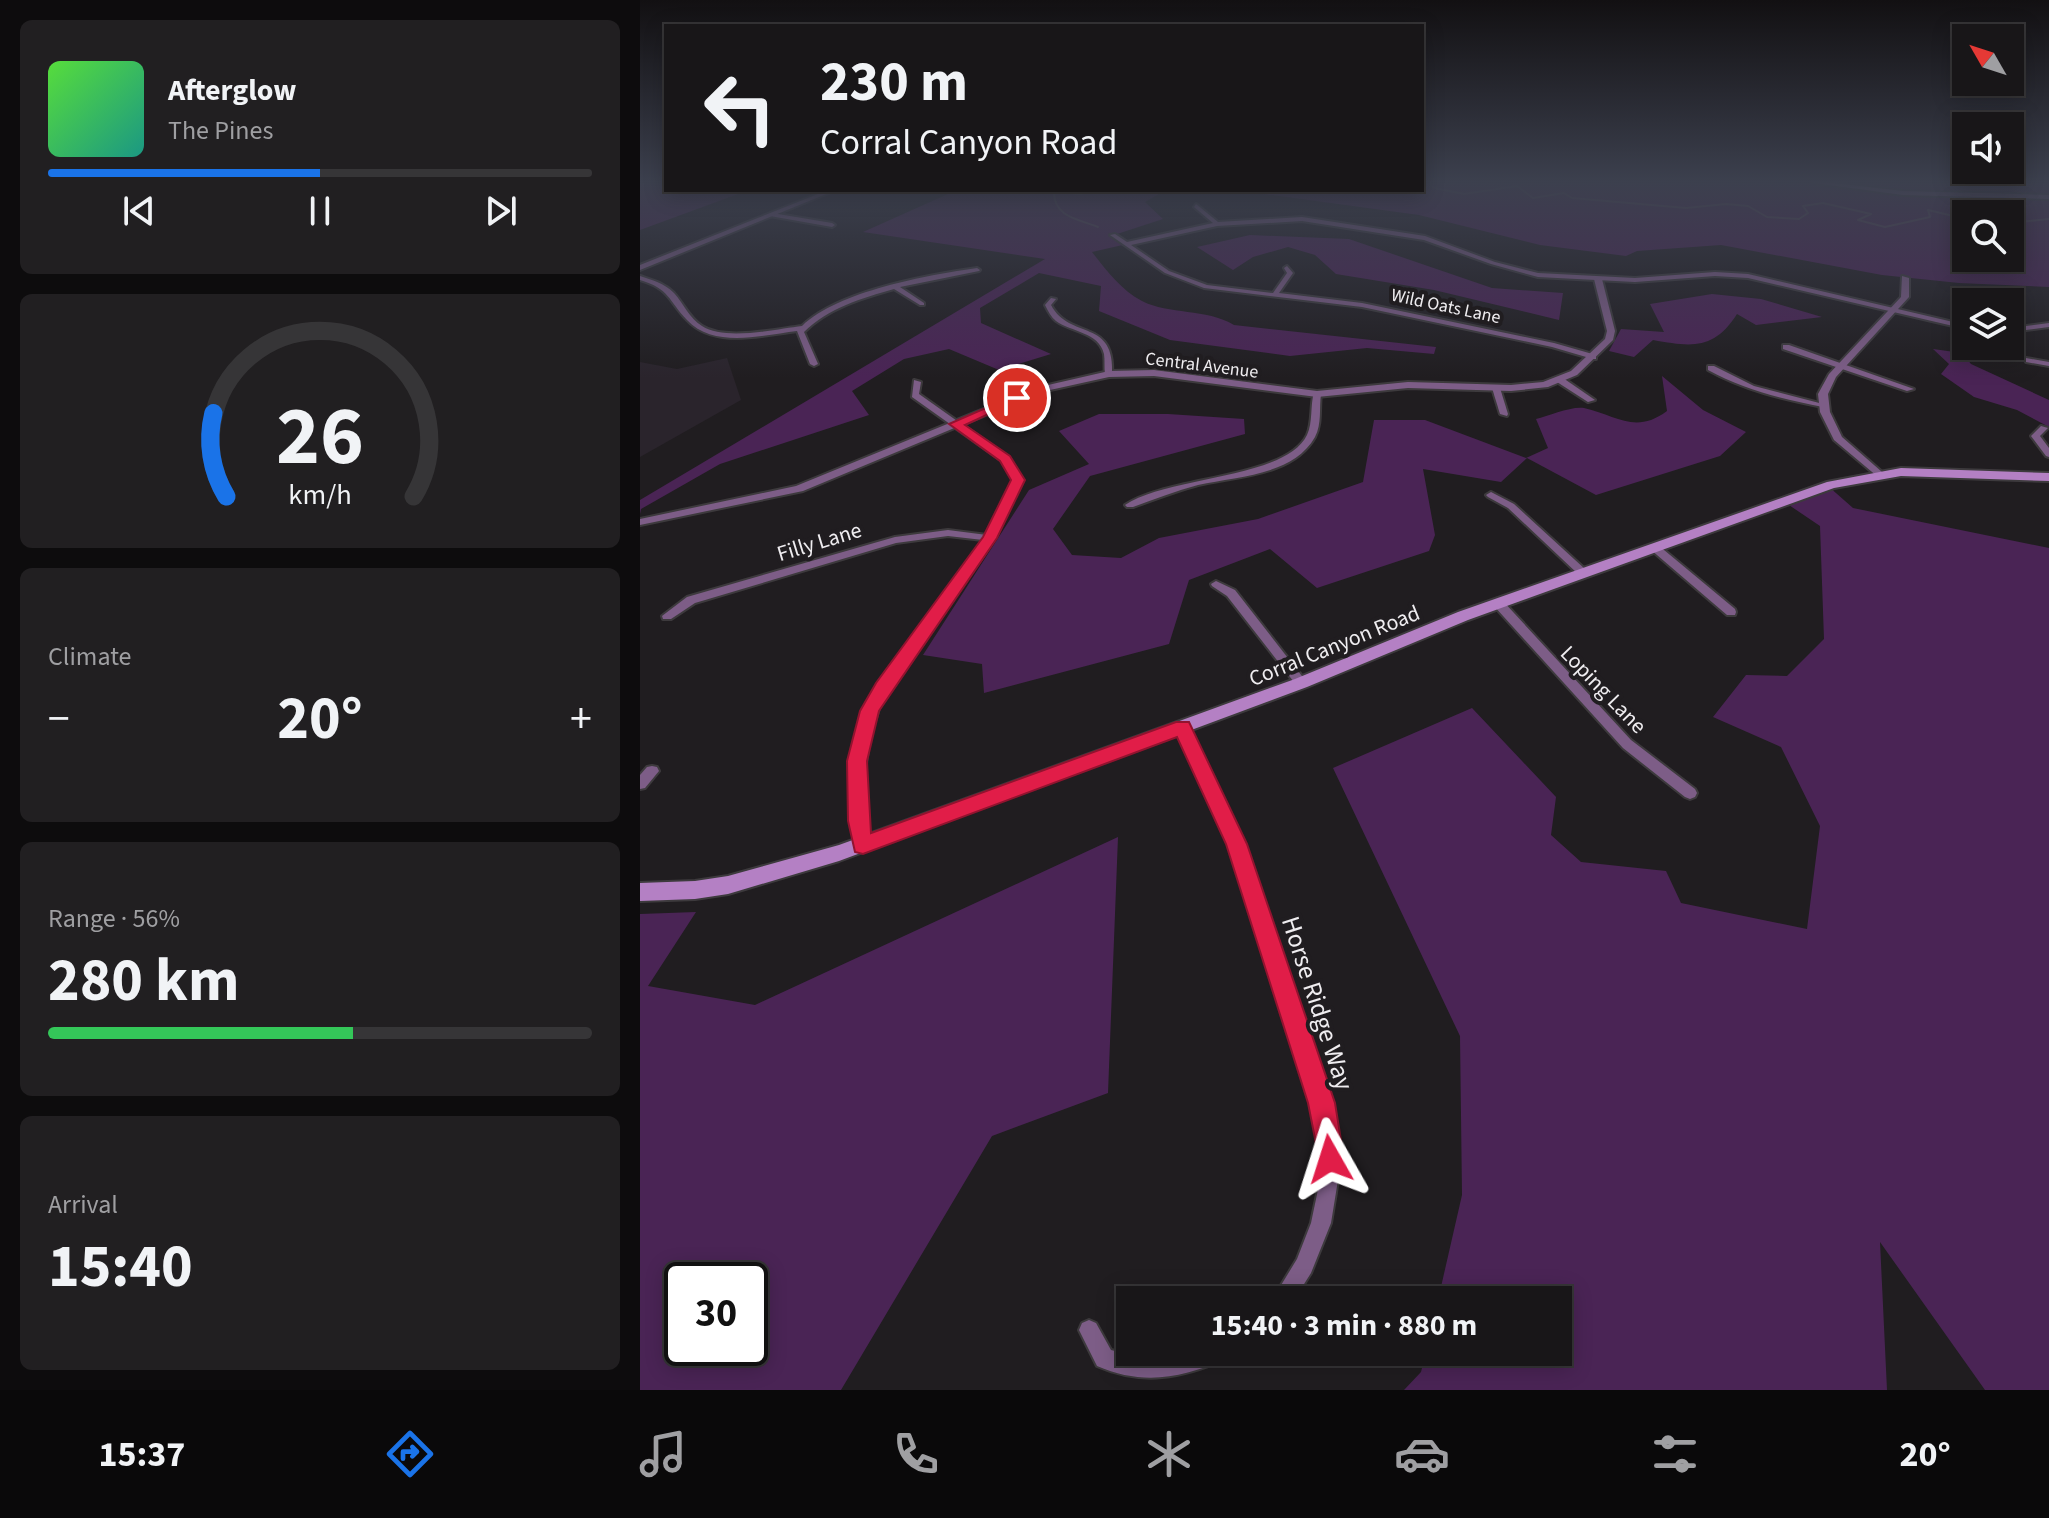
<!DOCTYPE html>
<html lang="en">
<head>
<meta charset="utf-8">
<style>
	body { margin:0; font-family:"Source Sans 3",sans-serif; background:#211f21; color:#f1f3f6; height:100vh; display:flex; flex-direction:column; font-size:30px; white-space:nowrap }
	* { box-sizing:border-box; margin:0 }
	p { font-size:26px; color:#9f9fa2 }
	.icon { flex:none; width:44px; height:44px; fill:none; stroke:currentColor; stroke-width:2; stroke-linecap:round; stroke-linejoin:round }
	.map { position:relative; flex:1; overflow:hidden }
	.details { display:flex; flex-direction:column; gap:20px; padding:20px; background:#0d0c0d; width:640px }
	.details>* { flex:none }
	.hud { position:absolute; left:24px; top:24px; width:760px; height:168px; border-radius:0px; box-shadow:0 4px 20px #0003,0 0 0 2px #363537; background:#181618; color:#f1f3f6; overflow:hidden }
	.needle { width:52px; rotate:309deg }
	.fabs { position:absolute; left:1312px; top:24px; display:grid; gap:16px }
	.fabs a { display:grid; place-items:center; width:72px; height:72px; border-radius:0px; background:#181618; box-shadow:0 4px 20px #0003,0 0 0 2px #363537; font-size:40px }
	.speed { position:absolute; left:24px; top:1262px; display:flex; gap:16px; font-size:40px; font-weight:700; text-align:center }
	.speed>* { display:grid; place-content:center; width:104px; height:104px; border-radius:50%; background:#181618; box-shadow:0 4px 20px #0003,0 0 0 2px #363537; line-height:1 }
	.speed .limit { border:4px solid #111; border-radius:12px; background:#fff; color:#111 }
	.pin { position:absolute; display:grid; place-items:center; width:68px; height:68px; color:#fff; margin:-34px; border:4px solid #fff; border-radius:50%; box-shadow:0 2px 8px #0007 }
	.me { position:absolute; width:88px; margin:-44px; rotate:354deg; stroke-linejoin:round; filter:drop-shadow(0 0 6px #0008) }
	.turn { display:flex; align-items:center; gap:28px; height:168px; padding:0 24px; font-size:36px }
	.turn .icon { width:104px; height:104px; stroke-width:2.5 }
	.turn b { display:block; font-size:56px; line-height:68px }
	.big { font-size:60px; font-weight:700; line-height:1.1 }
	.details .tile { flex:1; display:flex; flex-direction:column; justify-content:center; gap:12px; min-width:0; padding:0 28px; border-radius:12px; background:#211f21 }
	.details .dial { align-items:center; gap:0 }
	.dial svg { height:208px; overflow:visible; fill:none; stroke:#363537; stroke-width:7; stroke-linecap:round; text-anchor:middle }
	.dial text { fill:#f1f3f6; stroke:none }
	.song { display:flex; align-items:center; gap:24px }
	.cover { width:96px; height:96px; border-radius:12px; background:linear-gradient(135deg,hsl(110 70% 55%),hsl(170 70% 35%)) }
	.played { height:8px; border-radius:4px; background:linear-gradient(90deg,#1a73e8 50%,#363537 50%) }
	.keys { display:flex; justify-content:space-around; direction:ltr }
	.heat { display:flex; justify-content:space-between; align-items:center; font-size:44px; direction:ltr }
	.charge { height:12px; border-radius:6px; background:linear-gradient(90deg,#34c759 56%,#363537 0) }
	.trip { position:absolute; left:476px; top:1286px; width:456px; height:80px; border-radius:0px; background:#181618; box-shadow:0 4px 20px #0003,0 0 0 2px #363537; font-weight:700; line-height:80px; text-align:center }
	.tab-bar { display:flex; height:128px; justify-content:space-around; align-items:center; background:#0a090a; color:#9f9fa2 }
	.tab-bar .icon { width:56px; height:56px }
	.tab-bar .current { color:#1a73e8 }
	.tab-bar b { font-size:36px; color:#f1f3f6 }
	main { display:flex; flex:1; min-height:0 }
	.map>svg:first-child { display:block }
	.built { fill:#2a242c }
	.green { fill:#4a2455; fill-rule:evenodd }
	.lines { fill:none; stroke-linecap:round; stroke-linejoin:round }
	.stream { stroke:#56475c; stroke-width:2 }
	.minor-casing { stroke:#3d3a3d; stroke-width:4 }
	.tertiary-casing { stroke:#3d3a3d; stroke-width:4 }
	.secondary-casing { stroke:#3d3a3d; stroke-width:4 }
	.minor { fill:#7d5d87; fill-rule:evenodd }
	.tertiary { fill:#7d5d87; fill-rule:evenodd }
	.secondary { fill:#b480c4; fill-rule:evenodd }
	.route { fill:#e11d48; stroke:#92132f; stroke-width:2 }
	.labels { text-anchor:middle; stroke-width:8; stroke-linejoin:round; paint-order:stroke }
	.far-street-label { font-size:18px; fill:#efedf0; stroke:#201d20 }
	.street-label { font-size:22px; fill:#efedf0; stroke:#201d20 }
	.near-street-label { font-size:26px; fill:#efedf0; stroke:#201d20 }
</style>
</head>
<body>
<main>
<section class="details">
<div class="tile">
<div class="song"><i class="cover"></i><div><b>Afterglow</b><p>The Pines</p></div></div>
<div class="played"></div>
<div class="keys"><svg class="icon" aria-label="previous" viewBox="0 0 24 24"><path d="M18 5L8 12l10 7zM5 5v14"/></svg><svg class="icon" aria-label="pause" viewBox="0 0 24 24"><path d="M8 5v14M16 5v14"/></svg><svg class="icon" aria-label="next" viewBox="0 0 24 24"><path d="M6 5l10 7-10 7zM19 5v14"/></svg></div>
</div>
<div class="tile dial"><svg viewBox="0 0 100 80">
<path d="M14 69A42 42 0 1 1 86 69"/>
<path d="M14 69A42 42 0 0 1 9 37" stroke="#1a73e8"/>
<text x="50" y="56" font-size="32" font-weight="700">26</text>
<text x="50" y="72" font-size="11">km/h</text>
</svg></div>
<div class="tile"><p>Climate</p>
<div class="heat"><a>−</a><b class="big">20°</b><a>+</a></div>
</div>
<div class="tile"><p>Range · 56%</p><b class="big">280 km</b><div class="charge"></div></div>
<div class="tile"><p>Arrival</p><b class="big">15:40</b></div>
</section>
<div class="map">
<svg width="1409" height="1390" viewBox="0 0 1409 1390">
	<rect width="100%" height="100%" fill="#201d20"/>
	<polygon class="built" points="87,358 101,400 0,457 0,362 37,369"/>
	<g class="green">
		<polygon points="0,183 26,183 26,190 109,190 0,230"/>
		<path d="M782 183H1409V287L1319 283 1242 275 1081 245 997 251 986 256 900 245 779 215 594 190H782ZM1326 214H1370V258H1326Z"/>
		<path d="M317 190H407L440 194 450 190H526L505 202 523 219 474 235 487 244 452 252C466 270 481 290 502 301 529 315 566 308 594 325L796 347 794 354 727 348 650 356 530 340 459 311 461 286 399 273 340 308 341 323 411 354 359 370 309 349 264 359 212 391 229 415 80 464 1 509 0 514V500L405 259 223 232Z"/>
		<polygon points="610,235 709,239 852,288 923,293 919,320 794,290 696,274 675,255 648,247 613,257 593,270 557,247"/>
		<path d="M1072 294 1121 299 1182 317 1116 325 1097 314C1074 350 1052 347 1013 340L994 357 969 351 981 329 1024 332 1010 304Z"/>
		<polygon points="1293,349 1322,353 1331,364 1409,400 1409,427 1377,410 1334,397 1301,374 1309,364"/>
		<path d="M1022 376 1063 410 1106 432 1080 456 956 495 887 458 861 482 783 469 795 535 789 551 677 588 630 549 549 580 529 644 344 693 342 664 283 655 389 490 449 464 419 431 459 414H528L604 419 605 434 450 476 413 529 432 555 481 558 519 538 618 519 723 482 734 420H785L886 458 908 448 896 419C909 416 931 406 944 408 976 415 995 435 1027 411Z"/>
		<polygon points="1188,486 1213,508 1409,548 1409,1390 1345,1390 1240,1242 1247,1390 764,1390 781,1372 786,1352 918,1352 918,1300 798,1300 822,1195 820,1036 693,768 832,708 916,797 911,835 941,862 1026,871 1041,903 1167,929 1180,826 1141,747 1073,717 1106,675 1147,676 1184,639 1180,526 1143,501"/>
		<path d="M478 837 468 1093 352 1136 201 1390H0V914L56 912 8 986 115 1005ZM42 1280H110V1348H42Z"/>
	</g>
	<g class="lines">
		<g class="stream">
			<polyline points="790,183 794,188 824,194 877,186 893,198 924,193 932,198 1046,208 1086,204 1108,206 1127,217 1159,219 1168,213 1163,206 1183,203 1231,214 1218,220 1245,227 1290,217 1288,210 1326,219"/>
			<polyline points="398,190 440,194 457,190"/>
			<path d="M414 192C414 217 438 219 458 227"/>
			<polyline points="1370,223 1409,219"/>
		</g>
		<g class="minor-casing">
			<g id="minor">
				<polygon points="1174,183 1194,183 1263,191 1409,195 1409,199 1263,195"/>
				<polygon points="556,204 578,222 662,217 785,236 855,262 898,273 995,278 1075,272 1108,274 1326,325 1326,329 1108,278 1075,276 995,282 898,277 851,264 784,240 662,221 577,226 491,245 529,271 567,285 633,293 647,273 644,268 647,266 653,273 639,293 722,303 914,343 956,355 956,359 953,359 912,347 722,307 564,288 525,273 470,235 475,234 487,242 573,223 554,207"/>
				<polygon points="132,213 192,223 195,225 192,227 130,216"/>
				<path d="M337 268 340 270 339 271 260 287 284 303V305H280L254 289C222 298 188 308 164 332L178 364 174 366 170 364 157 331C123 335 74 349 47 320 28 300 30 289 0 280V276C12 280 24 283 34 293 44 304 49 318 62 326 85 341 136 329 162 326 198 291 288 275 337 268Z"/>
				<path d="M411 298 416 299 411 305C430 341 476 317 472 376L465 374C464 368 465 360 464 354 459 332 431 332 416 321 411 317 408 311 405 305Z"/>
				<polygon points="1409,323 1409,327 1370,332 1370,328"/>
				<polygon points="1143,345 1149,345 1274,389 1267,391 1143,349"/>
				<polygon points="1386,358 1409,362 1409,366 1386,362"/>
				<path d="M1068 366H1074L1114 386 1187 405 1183 407C1143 399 1104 390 1068 370Z"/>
				<polygon points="917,378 923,378 955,400 948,402 917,382"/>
				<path d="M274 380 281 382 279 394 368 457 383 480 355 538 247 690C223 741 220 790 230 845L228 849 223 851 218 849 216 845C207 788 211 736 238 685L343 540 308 536 256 543 55 603 31 619H23L22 616 47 597 255 537 308 530 347 535 373 480 362 461 272 397Z"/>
				<polygon points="853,386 860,388 868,414 867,416 860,414 852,388"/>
				<path d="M674 392 681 394C679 408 682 424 675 437 653 476 597 476 558 485 536 491 515 499 493 507H487L485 505C528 476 646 479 667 435 673 422 670 406 674 392Z"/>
				<polygon points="1401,426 1408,428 1400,436 1409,448 1409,457 1406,456 1391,436"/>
				<polygon points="851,492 874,504 946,570 947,572 946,574 938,574 868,508 848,497 846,495"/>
				<polygon points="1014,544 1018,545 1095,609 1096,612 1095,615 1087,615 1010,549 1010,545"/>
				<polygon points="576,581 595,590 665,680 667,683 665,686 657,686 587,596 572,586 571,584"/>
				<polygon points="858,599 862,600 991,740 1055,789 1057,793 1055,797 1050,799 1045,797 983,748 854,606 853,603"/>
				<polygon points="542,722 546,724 548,727 604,844 695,1120 698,1180 691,1223 671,1273 654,1300 632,1300 657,1259 671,1223 680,1180 677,1120 590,844 536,727 538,724"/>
				<polygon points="12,766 17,767 19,771 5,788 0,789 0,775 7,767"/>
				<path d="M449 1320 456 1323 471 1350C502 1358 519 1357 550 1352 562 1351 576 1352 589 1352L586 1359C542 1378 503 1386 457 1366L439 1330 442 1323Z"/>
			</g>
		</g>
		<g class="tertiary-casing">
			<g id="tertiary">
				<polygon points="188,190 196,190 0,270 0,265"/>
				<polygon points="1262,276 1269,278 1269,297 1196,377 1188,394 1190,412 1202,437 1242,472 1242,476 1238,477 1194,440 1180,412 1178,394 1189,374 1261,297"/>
				<polygon points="958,277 962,279 975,331 973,340 937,375 908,387 871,391 768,388 677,397 514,376 469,377 401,392 163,491 0,525 0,519 156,486 395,388 469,371 514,370 677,391 768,382 871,385 903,382 931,371 965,339 967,331 954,279"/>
			</g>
		</g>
		<g class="secondary-casing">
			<polygon id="secondary" points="1261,468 1409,473 1409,481 1261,476 1194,488 828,620 667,687 199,861 88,894 55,899 0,901 0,883 55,881 88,876 199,845 655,679 818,612 1187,482"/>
		</g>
		<use href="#minor" class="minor"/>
		<use href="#tertiary" class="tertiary"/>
		<use href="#secondary" class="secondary"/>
	</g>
	<linearGradient id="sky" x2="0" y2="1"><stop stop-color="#121012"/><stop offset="0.48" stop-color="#3c404e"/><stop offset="1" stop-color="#3c404e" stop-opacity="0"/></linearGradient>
	<rect width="1409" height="378" fill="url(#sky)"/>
	<polygon class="route" points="373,396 383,398 325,425 370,456 385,480 357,538 239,711 227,761 231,833 536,722 549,722 607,844 695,1103 704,1159 700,1169 690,1173 681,1169 668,1103 586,844 537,737 223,854 215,852 208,821 207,761 220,711 236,683 343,537 371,480 360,461 309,424"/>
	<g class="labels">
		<g class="far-street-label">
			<text transform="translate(806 306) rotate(12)" y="6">Wild Oats Lane</text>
			<text transform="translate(562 365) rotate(7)" y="6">Central Avenue</text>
		</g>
		<g class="street-label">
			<text transform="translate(179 541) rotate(-17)" y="8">Filly Lane</text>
			<text transform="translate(694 645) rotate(-22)" y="8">Corral Canyon Road</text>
			<text transform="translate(964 689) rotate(46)" y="8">Loping Lane</text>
		</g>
		<g class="near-street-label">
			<text transform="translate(678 1003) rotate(72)" y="9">Horse Ridge Way</text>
		</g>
	</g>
</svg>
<div class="fabs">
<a><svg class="needle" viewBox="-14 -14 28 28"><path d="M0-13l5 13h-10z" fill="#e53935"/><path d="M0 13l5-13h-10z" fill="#9f9fa2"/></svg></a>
<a><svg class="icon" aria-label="sound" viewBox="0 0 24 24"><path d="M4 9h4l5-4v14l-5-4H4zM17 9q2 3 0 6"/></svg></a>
<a><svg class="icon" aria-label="search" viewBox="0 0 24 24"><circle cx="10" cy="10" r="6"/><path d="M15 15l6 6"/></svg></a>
<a><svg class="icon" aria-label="layers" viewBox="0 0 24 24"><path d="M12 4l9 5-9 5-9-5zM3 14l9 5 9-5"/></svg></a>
</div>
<div class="speed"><div class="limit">30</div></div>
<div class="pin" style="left:377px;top:398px;background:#d93025"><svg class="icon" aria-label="arrive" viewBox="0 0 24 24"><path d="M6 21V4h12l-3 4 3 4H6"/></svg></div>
<svg class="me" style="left:690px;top:1159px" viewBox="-20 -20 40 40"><path d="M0-17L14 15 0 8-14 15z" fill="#e11d48" stroke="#fff" stroke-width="4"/></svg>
<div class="trip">15:40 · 3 min · 880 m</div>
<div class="hud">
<div class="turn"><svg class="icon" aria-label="left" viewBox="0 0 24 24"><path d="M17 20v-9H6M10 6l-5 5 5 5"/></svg><div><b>230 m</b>Corral Canyon Road</div></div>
</div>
</div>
</main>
<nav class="tab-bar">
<b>15:37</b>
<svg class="icon current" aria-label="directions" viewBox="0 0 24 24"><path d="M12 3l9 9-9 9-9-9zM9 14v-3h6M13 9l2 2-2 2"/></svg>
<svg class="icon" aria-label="music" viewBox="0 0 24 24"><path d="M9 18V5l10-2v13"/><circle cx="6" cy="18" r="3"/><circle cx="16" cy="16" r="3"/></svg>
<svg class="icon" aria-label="phone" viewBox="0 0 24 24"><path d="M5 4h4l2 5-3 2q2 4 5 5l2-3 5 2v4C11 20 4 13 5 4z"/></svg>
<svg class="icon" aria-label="climate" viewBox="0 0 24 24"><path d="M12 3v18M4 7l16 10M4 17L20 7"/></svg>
<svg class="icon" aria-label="car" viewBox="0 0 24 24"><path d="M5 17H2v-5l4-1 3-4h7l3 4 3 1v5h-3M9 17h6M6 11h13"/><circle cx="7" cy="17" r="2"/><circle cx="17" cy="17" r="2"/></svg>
<svg class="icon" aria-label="filters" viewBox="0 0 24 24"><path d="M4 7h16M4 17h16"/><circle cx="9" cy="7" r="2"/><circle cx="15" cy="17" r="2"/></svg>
<b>20°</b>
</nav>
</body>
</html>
